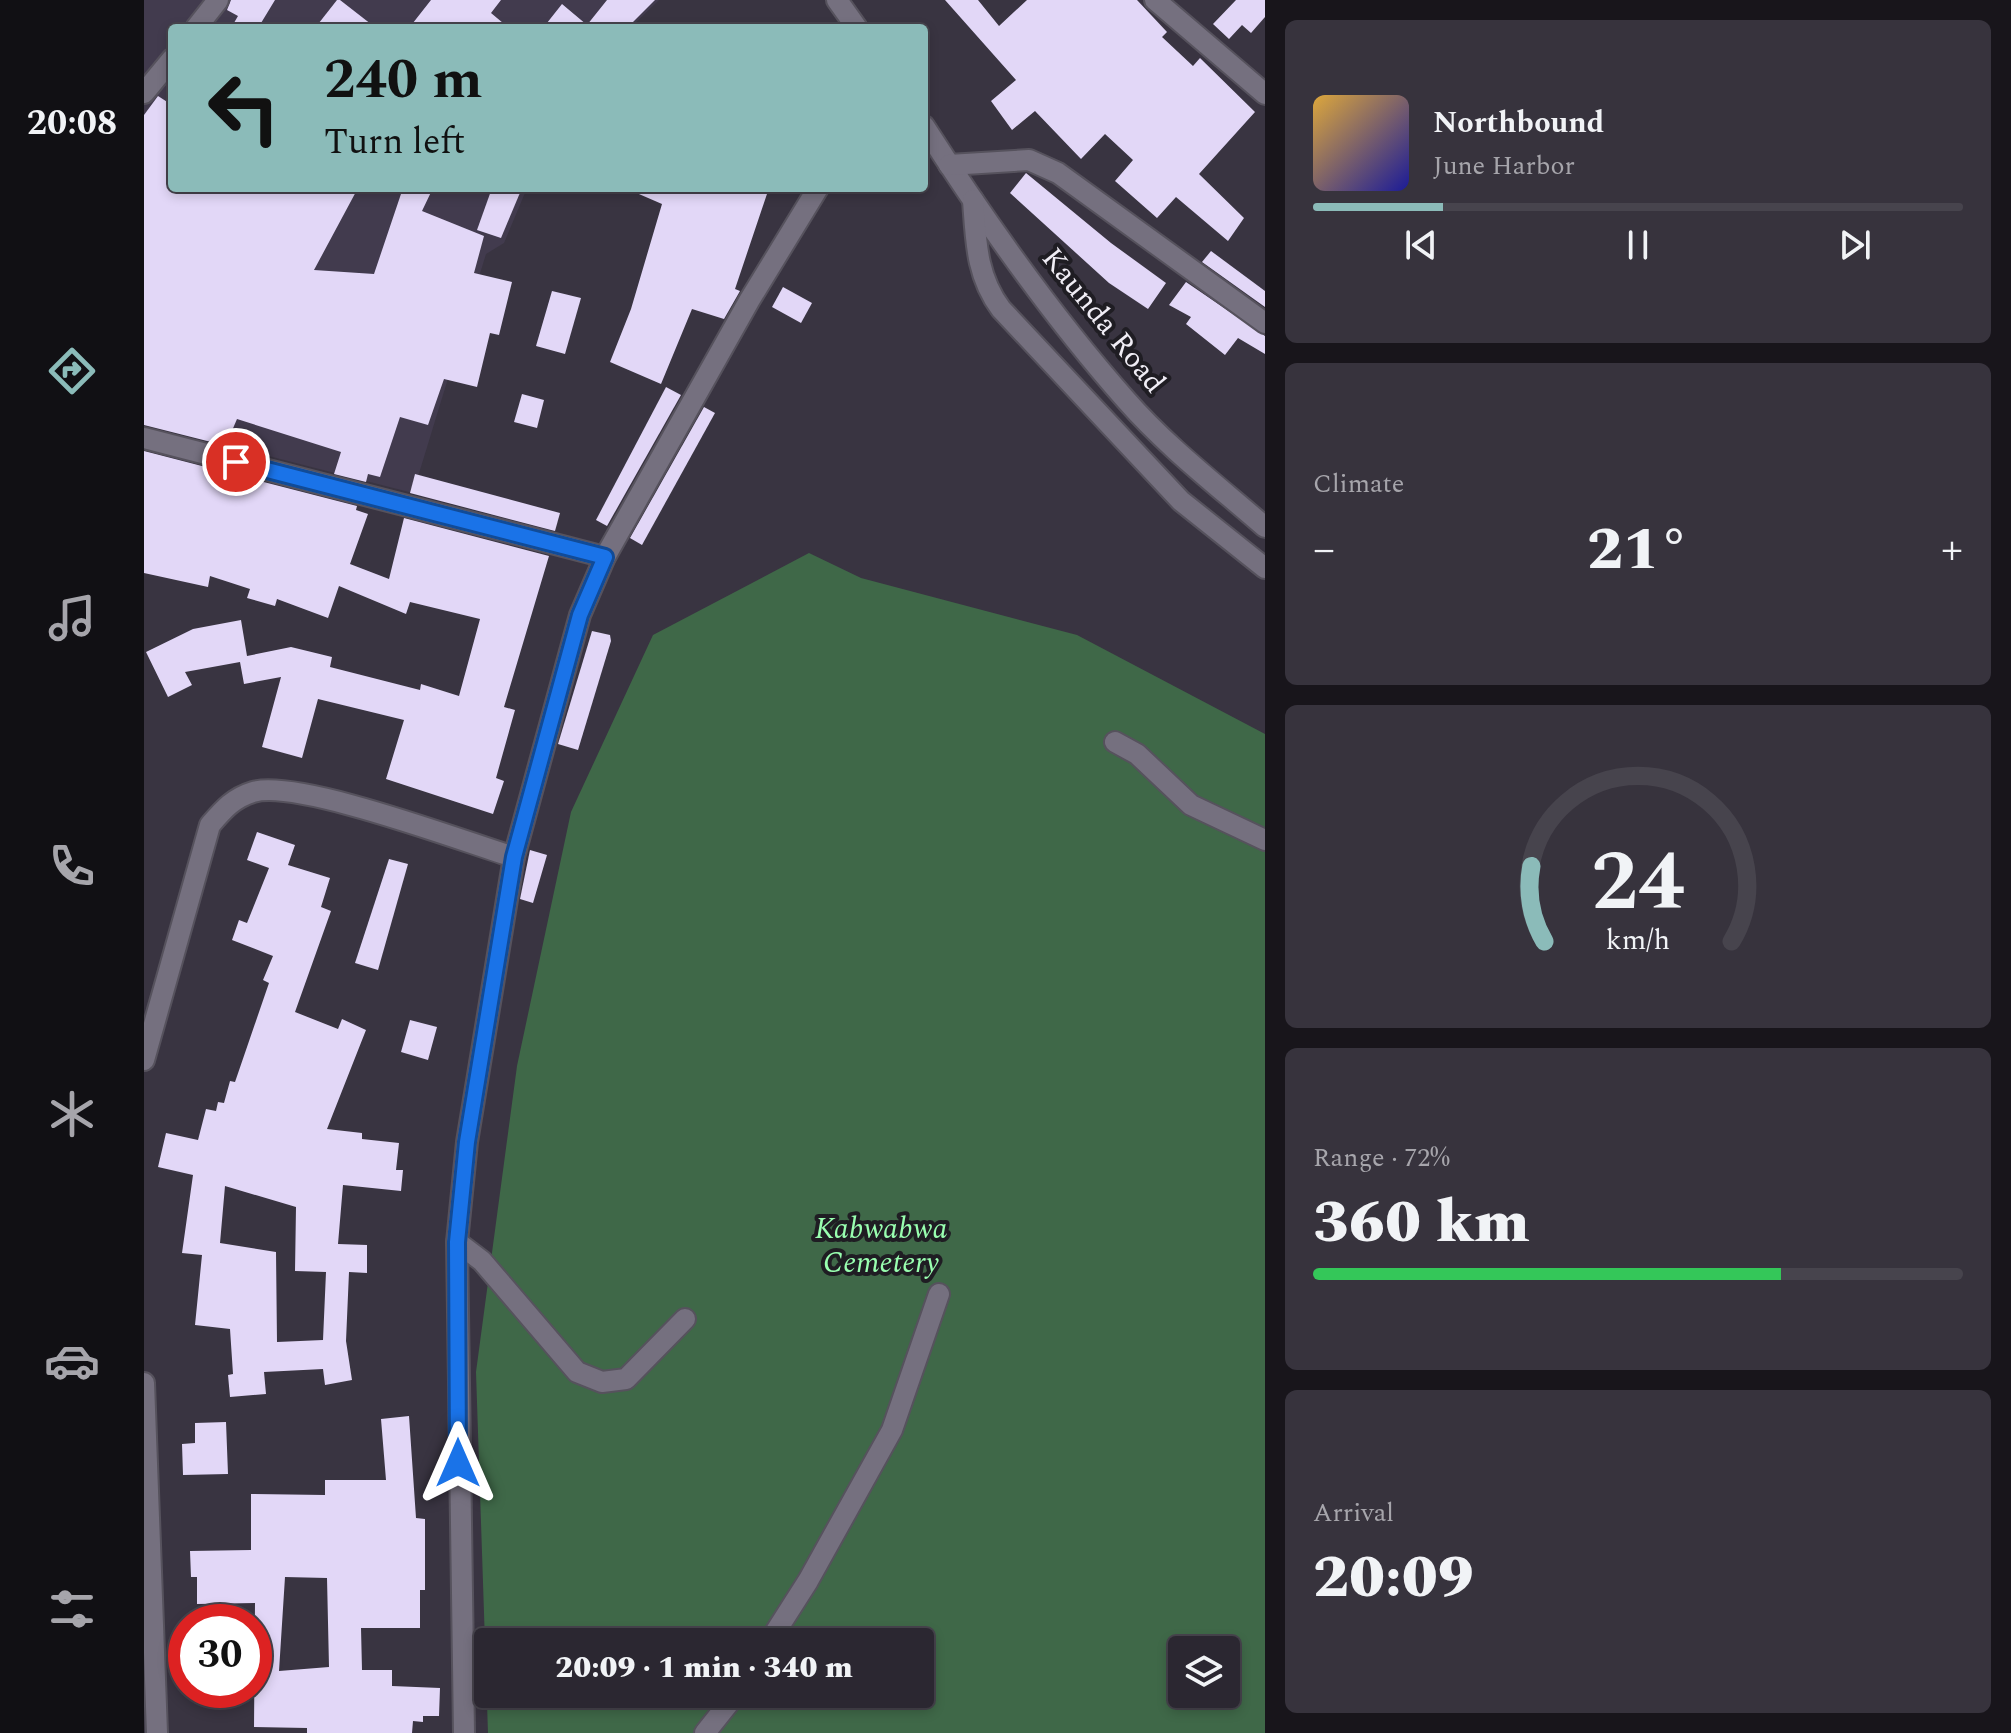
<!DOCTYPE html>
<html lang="en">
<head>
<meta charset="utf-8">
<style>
	body { margin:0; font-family:Spectral,serif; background:#37333d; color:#f1f3f6; height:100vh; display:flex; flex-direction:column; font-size:30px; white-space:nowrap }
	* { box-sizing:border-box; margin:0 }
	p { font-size:26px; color:#a6a5ab }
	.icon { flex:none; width:44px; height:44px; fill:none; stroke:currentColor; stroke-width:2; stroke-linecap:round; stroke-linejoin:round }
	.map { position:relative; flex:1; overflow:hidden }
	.panel { display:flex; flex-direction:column; gap:20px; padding:20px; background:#18151b; width:746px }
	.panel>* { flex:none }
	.banner { position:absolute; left:24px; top:24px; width:760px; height:168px; border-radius:8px; box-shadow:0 4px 12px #0003,0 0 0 2px #47444d; background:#8bbbb9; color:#111; overflow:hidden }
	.controls { position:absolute; left:1024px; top:1636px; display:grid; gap:16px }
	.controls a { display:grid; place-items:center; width:72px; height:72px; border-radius:8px; background:#2b2731; box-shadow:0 4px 12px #0003,0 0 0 2px #47444d; font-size:40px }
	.speed { position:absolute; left:24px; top:1604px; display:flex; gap:16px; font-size:40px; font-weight:700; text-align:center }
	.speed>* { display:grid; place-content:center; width:104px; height:104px; border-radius:50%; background:#2b2731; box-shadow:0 4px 12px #0003,0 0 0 2px #47444d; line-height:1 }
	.speed .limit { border:12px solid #d22; background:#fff; color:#111 }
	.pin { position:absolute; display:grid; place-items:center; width:68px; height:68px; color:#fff; margin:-34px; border:4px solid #fff; border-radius:50%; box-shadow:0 2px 8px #0007 }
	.me { position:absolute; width:88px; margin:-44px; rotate:0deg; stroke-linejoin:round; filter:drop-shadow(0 0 6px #0008) }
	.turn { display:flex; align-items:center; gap:28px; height:168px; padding:0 24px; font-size:36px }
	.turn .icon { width:104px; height:104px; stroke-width:2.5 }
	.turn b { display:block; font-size:56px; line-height:68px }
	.big { font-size:60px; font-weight:800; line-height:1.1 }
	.panel .tile { flex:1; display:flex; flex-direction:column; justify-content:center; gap:12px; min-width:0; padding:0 28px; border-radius:12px; background:#37333d }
	.panel .dial { align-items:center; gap:0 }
	.dial svg { height:208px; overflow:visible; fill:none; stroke:#47444d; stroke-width:7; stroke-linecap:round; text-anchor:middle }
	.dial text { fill:#f1f3f6; stroke:none }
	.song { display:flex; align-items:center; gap:24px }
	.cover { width:96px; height:96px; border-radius:12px; background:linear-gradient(135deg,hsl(40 70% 55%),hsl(240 70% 35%)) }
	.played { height:8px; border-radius:4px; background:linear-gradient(90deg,#8bbbb9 20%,#47444d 20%) }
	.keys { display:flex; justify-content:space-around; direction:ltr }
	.heat { display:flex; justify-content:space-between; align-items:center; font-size:44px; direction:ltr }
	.charge { height:12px; border-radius:6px; background:linear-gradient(90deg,#34c759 72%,#47444d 0) }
	.trip { position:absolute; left:330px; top:1628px; width:460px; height:80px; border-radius:8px; background:#2b2731; box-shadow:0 4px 12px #0003,0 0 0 2px #47444d; font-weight:800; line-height:80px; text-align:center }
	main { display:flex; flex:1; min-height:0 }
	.menu { display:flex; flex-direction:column; width:144px; justify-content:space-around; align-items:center; background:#111014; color:#a6a5ab }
	.menu .icon { width:56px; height:56px }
	.menu .current { color:#8bbbb9 }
	.menu b { font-size:36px; color:#f1f3f6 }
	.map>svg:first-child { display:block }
	.built { fill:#423b4e }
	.green { fill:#3f6848; fill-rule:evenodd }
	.building { fill:#e2d7f7; fill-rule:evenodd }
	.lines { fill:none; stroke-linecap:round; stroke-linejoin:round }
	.minor-casing { stroke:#56525d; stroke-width:24 }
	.minor { stroke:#75707f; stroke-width:20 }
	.route-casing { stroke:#114b97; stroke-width:20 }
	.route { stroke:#1a73e8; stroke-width:14 }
	.labels { text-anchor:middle; stroke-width:8; stroke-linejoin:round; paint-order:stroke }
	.street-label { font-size:30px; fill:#f0edf5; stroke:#1f1d23 }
	.park-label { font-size:30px; font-style:italic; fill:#99ffb0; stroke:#1f1d23 }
</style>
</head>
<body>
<main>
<nav class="menu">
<b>20:08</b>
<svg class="icon current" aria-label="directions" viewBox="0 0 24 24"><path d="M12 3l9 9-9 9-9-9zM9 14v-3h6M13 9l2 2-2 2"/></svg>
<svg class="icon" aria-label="music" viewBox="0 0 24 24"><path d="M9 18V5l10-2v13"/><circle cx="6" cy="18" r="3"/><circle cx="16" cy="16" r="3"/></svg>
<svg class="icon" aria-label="phone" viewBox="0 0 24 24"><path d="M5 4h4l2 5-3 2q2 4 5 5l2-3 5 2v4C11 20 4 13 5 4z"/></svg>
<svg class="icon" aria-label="climate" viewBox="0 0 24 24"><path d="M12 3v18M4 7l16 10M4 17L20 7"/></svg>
<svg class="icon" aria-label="car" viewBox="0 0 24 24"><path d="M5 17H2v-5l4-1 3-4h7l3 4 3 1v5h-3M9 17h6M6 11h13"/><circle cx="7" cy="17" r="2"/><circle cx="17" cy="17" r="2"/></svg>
<svg class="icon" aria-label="filters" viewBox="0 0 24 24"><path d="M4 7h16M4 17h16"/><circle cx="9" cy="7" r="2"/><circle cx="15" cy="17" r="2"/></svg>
</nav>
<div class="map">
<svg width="1121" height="1733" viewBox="0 0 1121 1733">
	<rect width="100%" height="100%" fill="#393441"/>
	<polygon class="built" points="0,0 515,0 486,28 28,28 28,188 383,188 360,243 342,254 269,493 0,424"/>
	<path class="green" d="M665 553 717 578 933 635 1121 734V1733H344L332 1372 373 1066 427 812 509 635ZM344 1642H776V1694H344ZM1038 1650H1082V1694H1038Z"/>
	<g class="building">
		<polygon points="87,0 131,0 114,28 87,28 94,16 83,10"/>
		<polygon points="193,0 196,0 232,28 171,28"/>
		<polygon points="287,0 357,0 347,13 365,28 265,28"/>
		<polygon points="463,0 511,0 483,28 399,28 418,4 443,25"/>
		<polygon points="801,0 834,0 855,26 883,0 993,0 1023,32 1018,37 1049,66 1056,58 1111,112 1055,174 1100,218 1084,241 1032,197 1013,218 971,181 989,160 961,134 937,159 891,111 868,130 847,101 872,80"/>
		<polygon points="1092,0 1121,0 1121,17 1107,33 1098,25 1085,39 1069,24"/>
		<polygon points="14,96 28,105 28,188 214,188 170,270 230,274 259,188 289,188 278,211 340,236 330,273 368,282 355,335 346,333 333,387 300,379 284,425 256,417 236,477 224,474 222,482 190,474 197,452 93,419 87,433 81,431 75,444 0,425 0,115"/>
		<polygon points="882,173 967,243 1022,283 1004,309 965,283 866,193"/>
		<polygon points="348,188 378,188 357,238 333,230"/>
		<polygon points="481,188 625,188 591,289 596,291 580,319 548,309 517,384 466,362 487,309 518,204"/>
		<polygon points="1067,251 1121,291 1121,307 1058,262"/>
		<polygon points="1042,282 1121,336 1121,354 1094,338 1081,355 1042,324 1047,317 1025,305"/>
		<polygon points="639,287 668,303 657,323 628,307"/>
		<polygon points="408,291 437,298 421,354 392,346"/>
		<polygon points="522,387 537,395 463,526 452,520"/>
		<polygon points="378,394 400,400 393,428 370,422"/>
		<polygon points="560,407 571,413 498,545 486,538"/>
		<polygon points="0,451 213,506 212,510 224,514 206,564 245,579 260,518 405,556 360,707 371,710 352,778 360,781 349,814 242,779 260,720 174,699 158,758 118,747 137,677 100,684 96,662 41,672 48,685 24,697 2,652 49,629 97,620 103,656 147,647 188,657 186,667 276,690 277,684 315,696 336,619 266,602 262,614 195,586 184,618 133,599 131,606 103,598 106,589 66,576 64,587 0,573"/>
		<polygon points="271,474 416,513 411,531 266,493"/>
		<polygon points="448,631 466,635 467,641 434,750 414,744"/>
		<path d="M113 832 151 845 144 865 186 878 177 907 187 911 151 1012 194 1029 198 1019 222 1030 183 1129 218 1133V1139L255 1143 252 1170H259L257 1191 199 1185 194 1244 223 1245V1273L205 1272 202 1341 208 1380 181 1385 179 1369 120 1372 122 1394 86 1397 84 1375 89 1374 86 1329 51 1325 58 1255 38 1253 49 1175 14 1167 22 1133 54 1140 62 1109 72 1111 74 1102 80 1103 86 1081 91 1082 125 983 119 980 129 956 88 940 95 920 103 923 125 868 103 860ZM81 1186 152 1207 151 1271 182 1272 179 1340 133 1342 132 1252 76 1243Z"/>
		<polygon points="386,850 403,855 389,903 376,899"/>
		<polygon points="245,859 264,864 234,970 211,963"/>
		<polygon points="266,1020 293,1027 284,1060 257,1052"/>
		<path d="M265 1416 272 1518 281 1519V1590H276V1628H217L218 1670H248V1686L296 1688 295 1716H279V1722L269 1721 268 1733H163V1728L110 1727 111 1603 53 1604V1577H47L46 1551 107 1550V1494L181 1495V1480H242L237 1419ZM141 1577 183 1578 185 1667 135 1671Z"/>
		<polygon points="82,1422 84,1474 39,1475 38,1444 51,1443 51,1423"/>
	</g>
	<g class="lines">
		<g class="minor-casing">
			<g id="minor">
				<polyline points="693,0 713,28"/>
				<polyline points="1011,0 1121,94"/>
				<polyline points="52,28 74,0"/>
				<polyline points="0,93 28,59"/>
				<path d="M780 126C841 221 907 315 982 400 1023 447 1074 486 1121 527"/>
				<polyline points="805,165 885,160 914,173 1121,323"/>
				<path d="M829 200C832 240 832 276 857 309L1037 501 1121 568"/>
				<polyline points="0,438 461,557"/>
				<polyline points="971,742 993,754 1047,805 1121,840"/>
				<path d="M0 1060 66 825C79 810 89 798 109 792 154 779 318 841 370 857"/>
				<polyline points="313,1242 338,1261 433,1372 458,1382 482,1379 541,1319"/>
				<polyline points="0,1383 13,1733"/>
				<polyline points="625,1642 664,1581 748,1430 795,1294"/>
				<polyline points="320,1733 313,1242 323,1142 370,857 436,615 461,557 605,301 674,188"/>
				<polyline points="561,1733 592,1694"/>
			</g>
		</g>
		<use href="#minor" class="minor"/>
	</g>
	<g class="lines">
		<g class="route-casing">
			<polyline id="route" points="92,462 461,557 436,615 370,857 323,1142 313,1242 314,1463"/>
		</g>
		<use href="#route" class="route"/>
	</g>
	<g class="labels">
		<g class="street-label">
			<text transform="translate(960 320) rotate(51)" y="10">Kaunda Road</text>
		</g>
		<g class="park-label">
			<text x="737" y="1238">Kabwabwa<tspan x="737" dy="34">Cemetery</tspan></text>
		</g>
	</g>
</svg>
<div class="controls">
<a><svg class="icon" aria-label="layers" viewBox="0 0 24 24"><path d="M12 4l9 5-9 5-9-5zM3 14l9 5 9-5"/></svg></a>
</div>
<div class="speed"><div class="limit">30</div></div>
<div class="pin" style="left:92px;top:462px;background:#d93025"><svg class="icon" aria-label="arrive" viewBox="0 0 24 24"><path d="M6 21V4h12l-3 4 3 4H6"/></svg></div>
<svg class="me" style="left:314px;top:1463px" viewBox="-20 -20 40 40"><path d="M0-17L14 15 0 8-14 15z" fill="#1a73e8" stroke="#fff" stroke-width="4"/></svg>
<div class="trip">20:09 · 1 min · 340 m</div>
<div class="banner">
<div class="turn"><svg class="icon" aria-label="left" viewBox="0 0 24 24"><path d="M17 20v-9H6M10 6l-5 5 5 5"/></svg><div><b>240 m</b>Turn left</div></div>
</div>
</div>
<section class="panel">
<div class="tile">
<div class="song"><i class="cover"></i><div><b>Northbound</b><p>June Harbor</p></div></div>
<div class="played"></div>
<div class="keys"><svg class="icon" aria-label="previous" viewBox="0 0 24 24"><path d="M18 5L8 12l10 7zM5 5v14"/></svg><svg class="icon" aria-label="pause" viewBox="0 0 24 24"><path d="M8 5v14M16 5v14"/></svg><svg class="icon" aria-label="next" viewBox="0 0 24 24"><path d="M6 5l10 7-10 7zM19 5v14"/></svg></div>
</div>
<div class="tile"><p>Climate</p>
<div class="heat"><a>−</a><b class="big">21°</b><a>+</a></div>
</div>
<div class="tile dial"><svg viewBox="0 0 100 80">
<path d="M14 69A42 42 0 1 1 86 69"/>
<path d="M14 69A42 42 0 0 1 9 40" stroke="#8bbbb9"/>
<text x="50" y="56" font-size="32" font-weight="700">24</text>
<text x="50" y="72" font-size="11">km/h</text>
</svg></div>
<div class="tile"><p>Range · 72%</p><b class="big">360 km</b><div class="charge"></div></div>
<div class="tile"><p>Arrival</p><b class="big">20:09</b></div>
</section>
</main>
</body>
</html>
